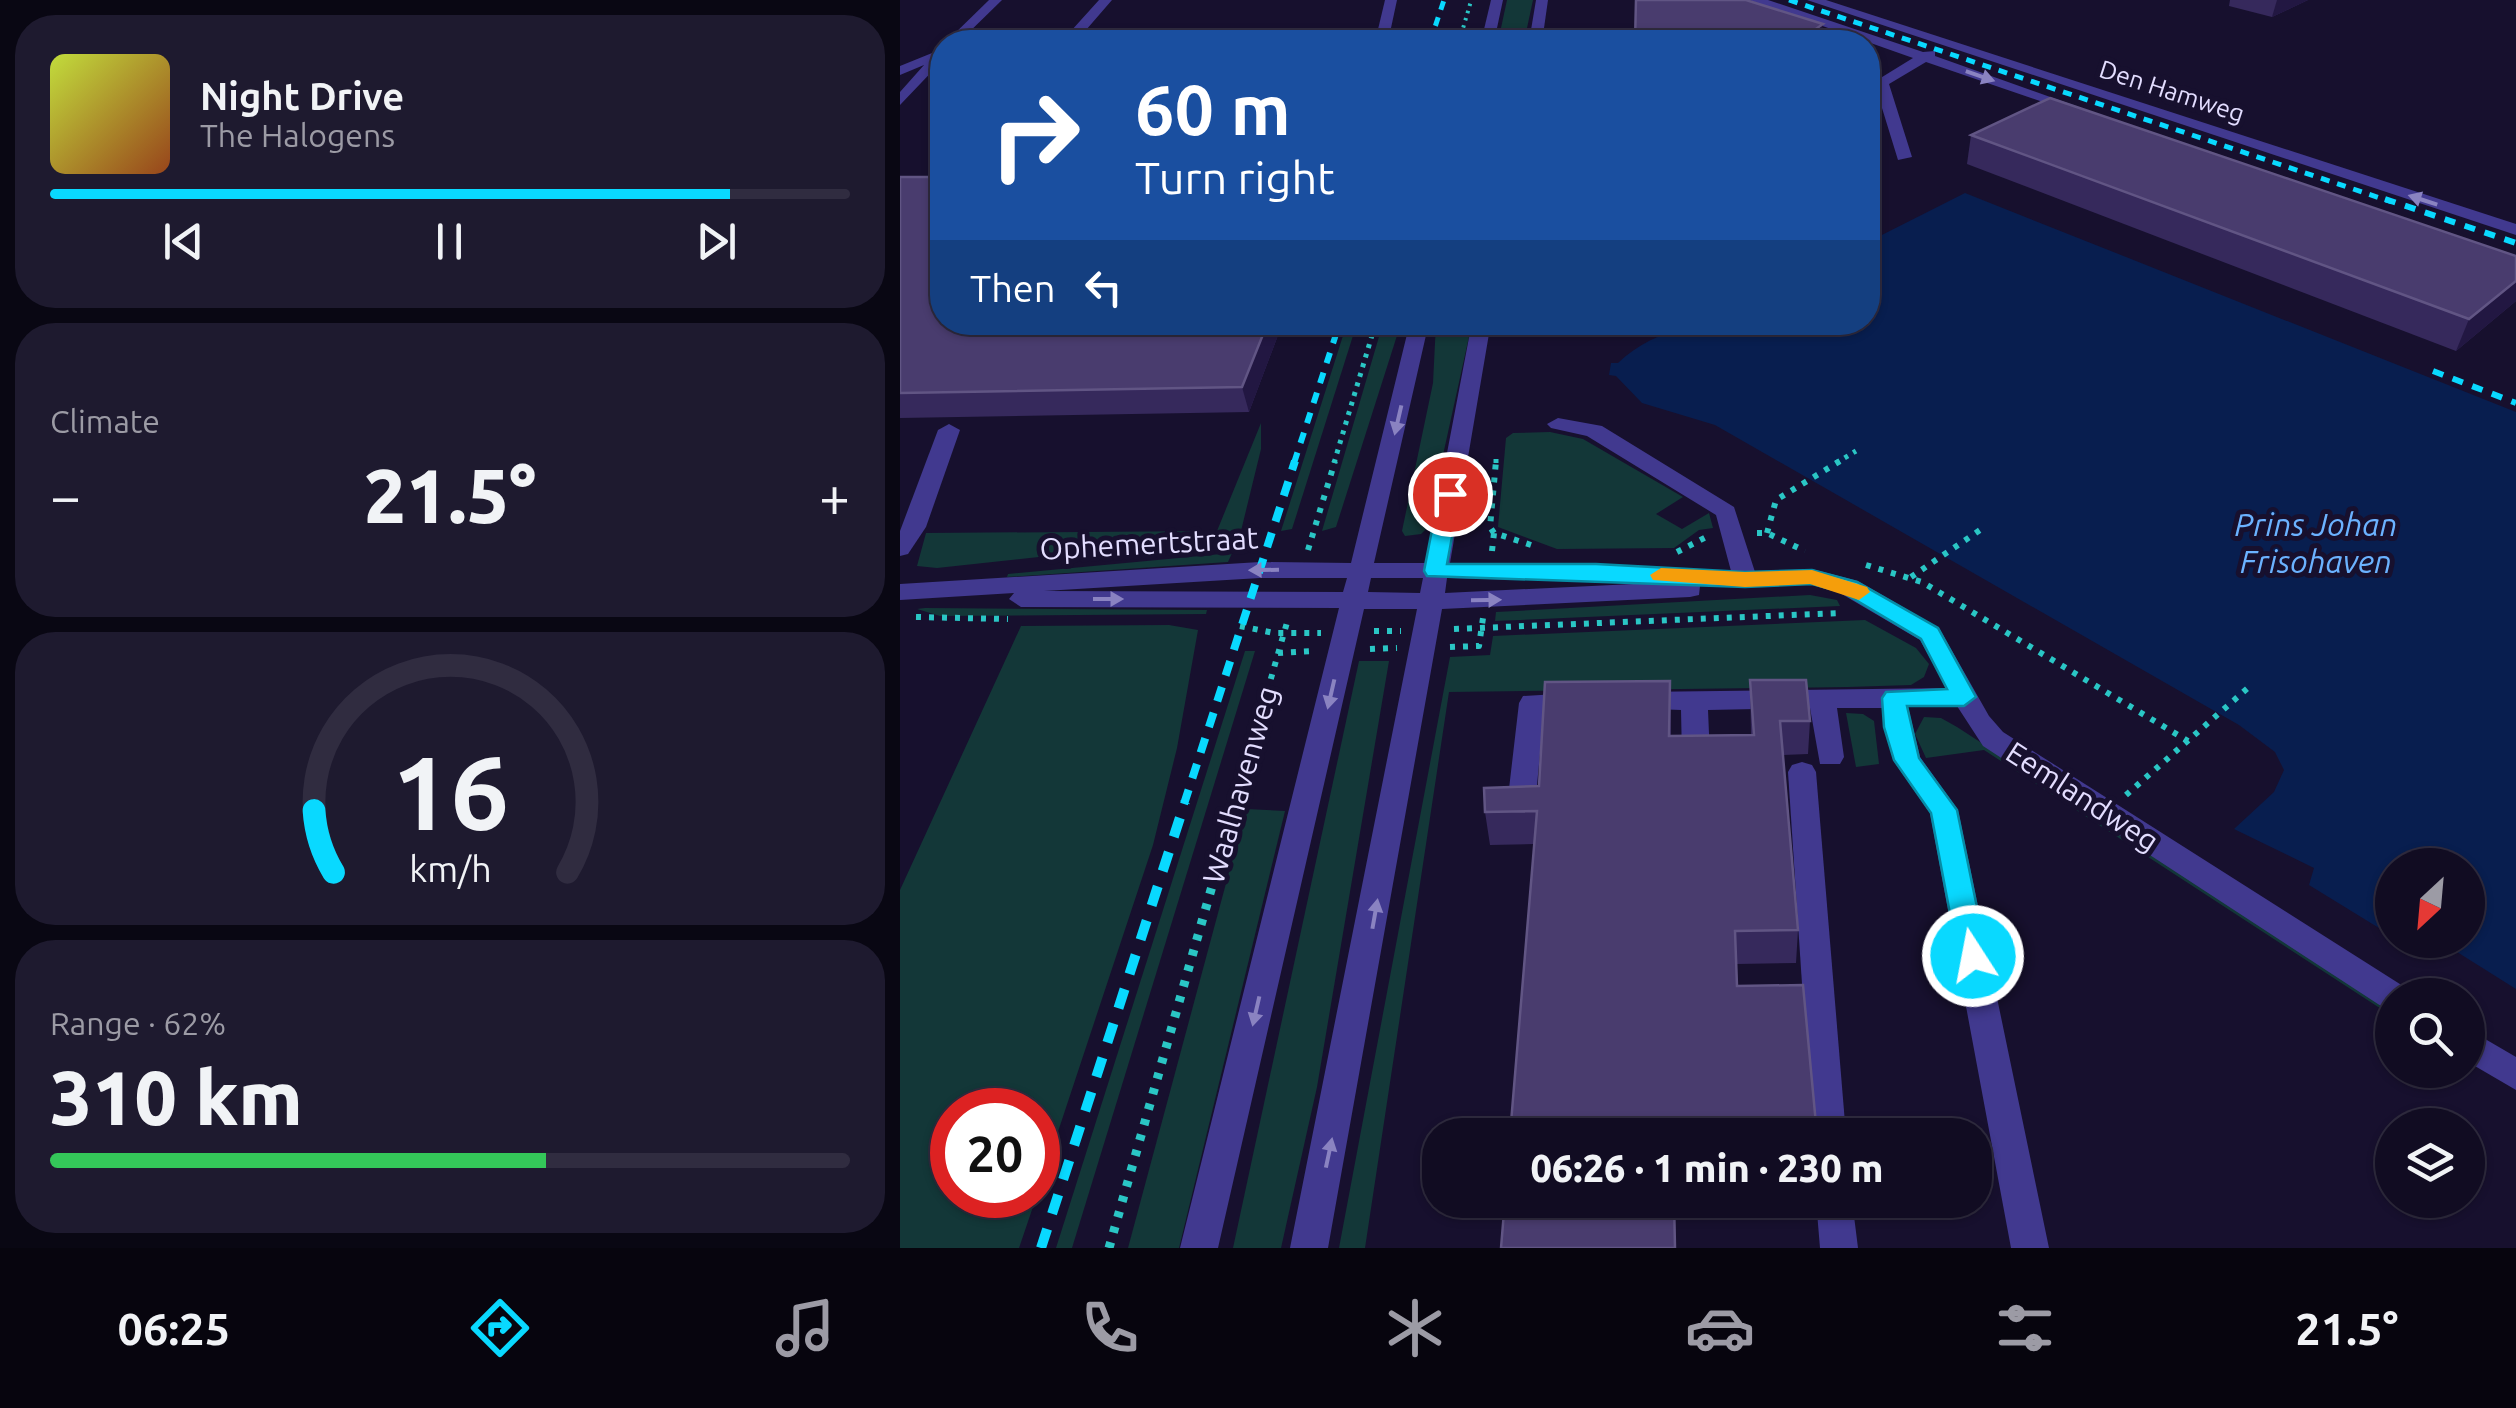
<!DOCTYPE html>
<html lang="en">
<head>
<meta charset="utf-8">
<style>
	body { margin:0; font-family:Ubuntu,sans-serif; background:#1e1a2f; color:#f1f3f6; height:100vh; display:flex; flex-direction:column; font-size:38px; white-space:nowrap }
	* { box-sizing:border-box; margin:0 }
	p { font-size:32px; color:#9c9ba5 }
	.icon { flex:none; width:55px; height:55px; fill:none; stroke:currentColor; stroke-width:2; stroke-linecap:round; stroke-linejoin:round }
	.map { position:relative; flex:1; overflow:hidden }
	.side { display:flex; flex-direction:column; gap:15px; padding:15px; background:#090713; width:900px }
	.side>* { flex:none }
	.hud { position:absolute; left:30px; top:30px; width:950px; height:305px; border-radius:40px; box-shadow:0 2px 8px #0004,0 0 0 2px #302c40; background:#1a4fa0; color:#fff; overflow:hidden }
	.needle { width:65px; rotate:206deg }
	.fabs { position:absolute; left:1475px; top:848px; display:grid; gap:20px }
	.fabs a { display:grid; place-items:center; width:110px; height:110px; border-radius:50%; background:#110c22; box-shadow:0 2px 8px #0004,0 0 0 2px #302c40; font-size:50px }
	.speed { position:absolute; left:30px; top:1088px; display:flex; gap:20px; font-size:50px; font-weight:700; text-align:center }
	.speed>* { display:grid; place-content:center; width:130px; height:130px; border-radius:50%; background:#110c22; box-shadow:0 2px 8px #0004,0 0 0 2px #302c40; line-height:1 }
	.speed .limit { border:15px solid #d22; background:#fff; color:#111 }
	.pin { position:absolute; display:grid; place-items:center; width:85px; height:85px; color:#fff; margin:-42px; border:5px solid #fff; border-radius:50%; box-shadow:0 2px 10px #0007 }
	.me { position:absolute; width:110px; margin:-55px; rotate:349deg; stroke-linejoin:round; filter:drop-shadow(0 0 8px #0008) }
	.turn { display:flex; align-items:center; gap:35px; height:210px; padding:0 40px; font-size:45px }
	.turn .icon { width:130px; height:130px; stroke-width:2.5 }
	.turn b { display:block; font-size:70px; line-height:85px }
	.then { display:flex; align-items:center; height:95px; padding:0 40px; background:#0003; gap:20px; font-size:38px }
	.big { font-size:75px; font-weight:800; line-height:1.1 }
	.side .card { flex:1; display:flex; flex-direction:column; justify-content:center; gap:15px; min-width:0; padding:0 35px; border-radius:40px; background:#1e1a2f }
	.side .dial { align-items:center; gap:0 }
	.dial svg { height:260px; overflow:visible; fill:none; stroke:#302c40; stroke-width:7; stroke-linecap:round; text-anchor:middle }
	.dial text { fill:#f1f3f6; stroke:none }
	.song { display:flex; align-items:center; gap:30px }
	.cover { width:120px; height:120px; border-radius:15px; background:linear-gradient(135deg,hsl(70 70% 55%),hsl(20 70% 35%)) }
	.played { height:10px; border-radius:5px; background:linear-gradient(90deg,#09d9ff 85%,#302c40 85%) }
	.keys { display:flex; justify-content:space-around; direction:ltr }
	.heat { display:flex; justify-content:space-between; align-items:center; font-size:55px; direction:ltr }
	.charge { height:15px; border-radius:8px; background:linear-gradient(90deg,#34c759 62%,#302c40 0) }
	.trip { position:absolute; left:522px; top:1118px; width:570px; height:100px; border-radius:40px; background:#110c22; box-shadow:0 2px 8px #0004,0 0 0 2px #302c40; font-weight:800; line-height:100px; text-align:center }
	.tab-bar { display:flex; height:160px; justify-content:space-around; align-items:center; background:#07050e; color:#9c9ba5 }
	.tab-bar .icon { width:70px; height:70px }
	.tab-bar .on { color:#09d9ff }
	.tab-bar b { font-size:45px; color:#f1f3f6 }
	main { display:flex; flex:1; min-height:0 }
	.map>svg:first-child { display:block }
	.green { fill:#133738 }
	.water { fill:#081e4f }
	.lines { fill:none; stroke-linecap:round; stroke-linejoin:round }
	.path-far3 { stroke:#2ac6c5; stroke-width:4; stroke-dasharray:2.5 5; stroke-linecap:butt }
	.path-far2 { stroke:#2ac6c5; stroke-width:5; stroke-dasharray:4 6; stroke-linecap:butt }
	.path-far1 { stroke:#2ac6c5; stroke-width:6; stroke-dasharray:5 8; stroke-linecap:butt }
	.path { stroke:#2ac6c5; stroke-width:9; stroke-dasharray:6 10; stroke-linecap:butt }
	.minor { fill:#41398f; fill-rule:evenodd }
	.rail-far3 { stroke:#09d9ff; stroke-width:5; stroke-dasharray:9 8; stroke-linecap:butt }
	.rail-far2 { stroke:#09d9ff; stroke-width:6; stroke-dasharray:11 10; stroke-linecap:butt }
	.rail-far1 { stroke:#09d9ff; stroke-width:8; stroke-dasharray:15 12; stroke-linecap:butt }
	.rail { stroke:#09d9ff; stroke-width:10; stroke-dasharray:20 16; stroke-linecap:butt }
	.wall { fill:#36295c }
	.shaded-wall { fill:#221742 }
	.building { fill:#493c6e; stroke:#615584; stroke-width:2.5 }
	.oneway { fill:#8a83c1 }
	.route { fill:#09d9ff; stroke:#068da6; stroke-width:2.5 }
	.slow { fill:#f59e0b }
	.labels { text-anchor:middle; stroke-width:10; stroke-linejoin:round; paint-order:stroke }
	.far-street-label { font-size:25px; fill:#e3ddff; stroke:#17102e }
	.street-label { font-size:30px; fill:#e3ddff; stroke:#17102e }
	.water-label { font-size:32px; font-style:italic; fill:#6bb2ff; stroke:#17102e }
</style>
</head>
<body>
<main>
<section class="side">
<div class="card">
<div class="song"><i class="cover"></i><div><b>Night Drive</b><p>The Halogens</p></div></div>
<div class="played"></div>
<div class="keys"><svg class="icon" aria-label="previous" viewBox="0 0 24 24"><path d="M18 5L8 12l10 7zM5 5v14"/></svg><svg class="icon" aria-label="pause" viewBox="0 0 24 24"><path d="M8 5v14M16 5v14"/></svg><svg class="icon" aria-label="next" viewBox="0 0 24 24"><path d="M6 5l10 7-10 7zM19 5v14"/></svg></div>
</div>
<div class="card"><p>Climate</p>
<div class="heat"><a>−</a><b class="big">21.5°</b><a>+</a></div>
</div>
<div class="card dial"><svg viewBox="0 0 100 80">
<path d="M14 69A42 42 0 1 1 86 69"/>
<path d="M14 69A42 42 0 0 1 8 50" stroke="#09d9ff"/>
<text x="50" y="56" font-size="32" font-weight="700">16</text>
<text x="50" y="72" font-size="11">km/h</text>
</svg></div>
<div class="card"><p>Range · 62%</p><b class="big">310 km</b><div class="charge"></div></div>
</section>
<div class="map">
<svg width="1616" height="1248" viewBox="0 0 1616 1248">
	<rect width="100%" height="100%" fill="#17102e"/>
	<g class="green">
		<polygon points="607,0 633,0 624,42 598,42"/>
		<polygon points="447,323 457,323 392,529 381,531"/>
		<polygon points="483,323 501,323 436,527 422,531"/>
		<polygon points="536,323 572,323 527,528 521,534 505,536 502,531 533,383"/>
		<polygon points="361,423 361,449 340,535 37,568 17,566 26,533 317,531"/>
		<polygon points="650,432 683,439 783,497 756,514 782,529 809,513 813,528 799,530 774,548 657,549 598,527 606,438 613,433"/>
		<polygon points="332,553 328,562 107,577 108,574"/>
		<polygon points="910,595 937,600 940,606 595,621 596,612"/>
		<polygon points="25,608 307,610 306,614 40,616 17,609"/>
		<polygon points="965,620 1016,648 1029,664 1024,677 1011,685 948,687 549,692 465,1248 439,1248 550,657 590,655 593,636"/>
		<polygon points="269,625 298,630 277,748 253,845 138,1192 138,1110 52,1110 52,1195 137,1195 119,1248 0,1248 0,890 121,626"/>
		<polygon points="345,651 355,651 172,1248 156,1248"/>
		<polygon points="459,661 489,661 417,1087 381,1248 333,1248"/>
		<polygon points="946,713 963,714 974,721 979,764 956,767"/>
		<polygon points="1024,717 1041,718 1057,727 1492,1009 1492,1016 1084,750 1026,758 1015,734"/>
		<polygon points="346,809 385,811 279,1248 228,1248"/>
	</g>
	<path class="water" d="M1065 193 1616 412V989L1538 940H1568V865H1492V936L1409 885 1414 868 1334 829 1374 792 1384 770 1375 752 1339 725 815 425 742 403 716 376 709 375 711 363H718C780 303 888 322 968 322V242Z"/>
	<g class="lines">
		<polyline class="path-far3" points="559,42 571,1"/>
		<g class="path-far2">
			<polyline points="434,463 476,322"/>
			<polyline points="596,463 596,459"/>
			<polyline points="936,463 956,451"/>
		</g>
		<g class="path-far1">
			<polyline points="594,533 590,527 596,461"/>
			<polyline points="857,533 867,533 905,551"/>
			<polyline points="867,533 876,500 940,461"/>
			<polyline points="408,550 435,461"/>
			<polyline points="592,551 594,533 631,545"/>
			<polyline points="777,552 810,535"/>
			<polyline points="966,565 1022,582 1288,741"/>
			<polyline points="1011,577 1086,526"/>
			<polyline points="16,617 108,619"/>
			<polyline points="340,626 374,633 421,633"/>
			<polyline points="554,629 941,613"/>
			<polyline points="474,631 501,631"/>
			<polyline points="550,647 579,646 583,618"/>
			<polyline points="470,649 497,648"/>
			<polyline points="378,653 412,651"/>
			<polyline points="1226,795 1349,687"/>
			<polyline points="335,804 388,619"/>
		</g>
		<polyline class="path" points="209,1248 336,802"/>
		<g class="minor">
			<polygon points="89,0 102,0 59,42 46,42"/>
			<polygon points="199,0 212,0 186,30 207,42 190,42 171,31"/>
			<polygon points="485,0 497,0 488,42 475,42"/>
			<polygon points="591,0 603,0 594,42 581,42"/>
			<polygon points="636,0 648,0 642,42 629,42"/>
			<polygon points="849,0 868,0 1023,52 1035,51 1035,56 1184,109 1172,112 1026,62 989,84 1012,157 998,160 974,82 1013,58"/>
			<polygon points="907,0 926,0 1616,224 1616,235"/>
			<polygon points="42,49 42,61 0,105 0,92 24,65 0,75 0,66"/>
			<path d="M510 322H529L474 563H526L572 322H591L550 563H665L831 571 816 515 687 436 651 428 647 424 658 418 702 426 834 507 855 572 912 569 958 581 1039 628 1089 716 1103 732 1503 986 1508 995H1492V1010L1481 1006 1083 746 1057 706 1008 707 1020 757 1058 810 1149 1248H1111L1030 813 993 760 982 708H937L944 757 940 764H920L910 708 808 710 810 757 806 764H786L782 757 781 710 730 708 726 701 730 694 739 692 1047 688 1020 640 940 593 912 585 800 586 799 595 790 597 542 609 428 1248H390L517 609H464L318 1248H280L439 608 121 607 109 599 114 593 0 600V584L360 562 451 563ZM360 578H447L443 592 144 591ZM471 578H523L520 593 468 592ZM547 578 754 583 545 593Z"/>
			<polygon points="49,424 60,430 26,527 8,554 0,556 0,531 38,430"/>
			<polygon points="674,693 683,695 687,702 683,709 644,712 635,806 631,814 621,817 611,814 607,806 619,703 623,696"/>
			<polygon points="902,762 912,765 916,772 946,1135 912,1135 888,772 892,765"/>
			<polygon points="1568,1029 1616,1057 1616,1090 1568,1062"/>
			<polygon points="916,1200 952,1200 958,1248 920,1248"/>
		</g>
		<g class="rail-far3">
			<polyline points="889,0 1492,202"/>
			<polyline points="530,42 544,0"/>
		</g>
		<g class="rail-far2">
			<polyline points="1485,199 1616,243"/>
			<polyline points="1533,371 1616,403"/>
			<polyline points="394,463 440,322"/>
		</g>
		<polyline class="rail-far1" points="284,804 395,461"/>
		<polyline class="rail" points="141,1248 285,802"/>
	</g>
	<g class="wall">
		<polygon points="1330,0 1408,0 1372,17 1329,6"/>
		<polygon points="968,87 970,90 968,117"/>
		<polygon points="1071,135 1616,256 1616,301 1556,351 1067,164"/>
		<polygon points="0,177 42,322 383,322 349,412 0,418"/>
		<polygon points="850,680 910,721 908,754 883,755 898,930 896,963 836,964 837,986 917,1135 634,844 590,845 585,812 639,786 770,681 771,736 851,735"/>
	</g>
	<g class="shaded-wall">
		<polygon points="1377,0 1408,0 1372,17"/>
		<polygon points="923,24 922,42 897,42"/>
		<polygon points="1616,281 1616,301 1556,351 1569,319"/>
		<polygon points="368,322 383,322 349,412 342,387"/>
	</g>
	<g class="building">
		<polygon points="736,0 846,0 923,24 897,42 735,42"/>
		<polygon points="1150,98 1616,256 1616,281 1569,319 1071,135"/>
		<polygon points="0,177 42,177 42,322 368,322 342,387 0,393"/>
		<polygon points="850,680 906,680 910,721 880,721 898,930 835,931 837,986 903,985 917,1135 610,1135 637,811 585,812 584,788 639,786 645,682 770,681 769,736 854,735"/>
		<polygon points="605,1200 774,1200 775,1248 601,1248"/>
	</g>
	<defs><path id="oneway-solid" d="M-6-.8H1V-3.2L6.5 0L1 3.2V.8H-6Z" transform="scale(2.5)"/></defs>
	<g class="oneway">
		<use href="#oneway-solid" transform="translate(1080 76) rotate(19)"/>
		<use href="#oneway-solid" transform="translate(1523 200) rotate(-162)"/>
		<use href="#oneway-solid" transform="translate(498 420) rotate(103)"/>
		<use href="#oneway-solid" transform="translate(364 570) rotate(179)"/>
		<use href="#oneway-solid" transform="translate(208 599)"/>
		<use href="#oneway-solid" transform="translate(586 600) rotate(-1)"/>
		<use href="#oneway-solid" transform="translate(431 694) rotate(103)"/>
		<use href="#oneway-solid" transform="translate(475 914) rotate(-80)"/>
		<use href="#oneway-solid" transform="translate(356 1011) rotate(103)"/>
		<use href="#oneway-solid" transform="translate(429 1153) rotate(-78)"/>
	</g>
	<polygon class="route" points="550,488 560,494 547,564 696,564 845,572 912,570 957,582 1038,628 1076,697 1064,706 1007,706 1019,758 1057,810 1087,956 1083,965 1073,968 1063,965 1058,956 1031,813 994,760 984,727 982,698 986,692 1047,689 1021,639 942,592 912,584 845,587 527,576 524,571 539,494"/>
	<polygon class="slow" points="761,568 845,572 912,570 967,587 970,592 959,600 910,584 845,587 753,580 750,575"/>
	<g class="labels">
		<g class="far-street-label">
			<text transform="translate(1272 91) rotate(18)" y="9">Den Hamweg</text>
		</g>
		<g class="street-label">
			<text transform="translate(249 544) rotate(-3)" y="10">Ophemertstraat</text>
			<text transform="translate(341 785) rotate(-74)" y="10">Waalhavenweg</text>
			<text transform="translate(1182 797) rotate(33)" y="10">Eemlandweg</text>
		</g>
		<g class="water-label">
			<text x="1416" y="536">Prins Johan<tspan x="1416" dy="37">Frisohaven</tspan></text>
		</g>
	</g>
</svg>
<div class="fabs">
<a><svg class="needle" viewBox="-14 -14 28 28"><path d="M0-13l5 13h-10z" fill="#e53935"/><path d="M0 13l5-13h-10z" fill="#9c9ba5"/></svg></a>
<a><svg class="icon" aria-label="search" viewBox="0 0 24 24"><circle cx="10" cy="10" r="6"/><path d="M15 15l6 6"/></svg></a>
<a><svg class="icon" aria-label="layers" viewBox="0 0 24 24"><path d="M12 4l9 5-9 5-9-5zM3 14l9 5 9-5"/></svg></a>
</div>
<div class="speed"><div class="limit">20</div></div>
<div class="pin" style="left:550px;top:494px;background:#d93025"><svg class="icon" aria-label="arrive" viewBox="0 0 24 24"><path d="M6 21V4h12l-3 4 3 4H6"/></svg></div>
<svg class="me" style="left:1073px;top:956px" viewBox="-20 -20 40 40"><circle r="17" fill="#09d9ff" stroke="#fff" stroke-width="3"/><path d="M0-11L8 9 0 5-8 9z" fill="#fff"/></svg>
<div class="trip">06:26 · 1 min · 230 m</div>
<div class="hud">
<div class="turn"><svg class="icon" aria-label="right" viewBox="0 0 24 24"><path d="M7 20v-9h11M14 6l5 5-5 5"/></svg><div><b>60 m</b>Turn right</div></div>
<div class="then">Then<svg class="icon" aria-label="left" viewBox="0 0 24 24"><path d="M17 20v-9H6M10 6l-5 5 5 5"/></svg></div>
</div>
</div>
</main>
<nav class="tab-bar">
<b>06:25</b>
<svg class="icon on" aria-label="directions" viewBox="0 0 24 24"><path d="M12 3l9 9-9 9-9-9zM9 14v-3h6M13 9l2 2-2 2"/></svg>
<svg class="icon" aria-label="music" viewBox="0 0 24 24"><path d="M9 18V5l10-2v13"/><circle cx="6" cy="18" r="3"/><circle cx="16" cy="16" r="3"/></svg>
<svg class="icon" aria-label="phone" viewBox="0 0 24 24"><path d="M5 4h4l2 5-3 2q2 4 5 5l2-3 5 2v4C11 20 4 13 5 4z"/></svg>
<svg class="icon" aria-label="climate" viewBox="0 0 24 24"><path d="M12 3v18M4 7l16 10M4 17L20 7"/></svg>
<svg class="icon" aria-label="car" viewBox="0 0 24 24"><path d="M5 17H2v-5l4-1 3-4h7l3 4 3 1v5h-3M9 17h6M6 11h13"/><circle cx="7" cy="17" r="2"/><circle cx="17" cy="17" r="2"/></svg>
<svg class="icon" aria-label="filters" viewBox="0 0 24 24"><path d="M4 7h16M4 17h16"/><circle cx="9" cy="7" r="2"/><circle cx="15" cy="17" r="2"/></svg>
<b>21.5°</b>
</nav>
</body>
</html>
